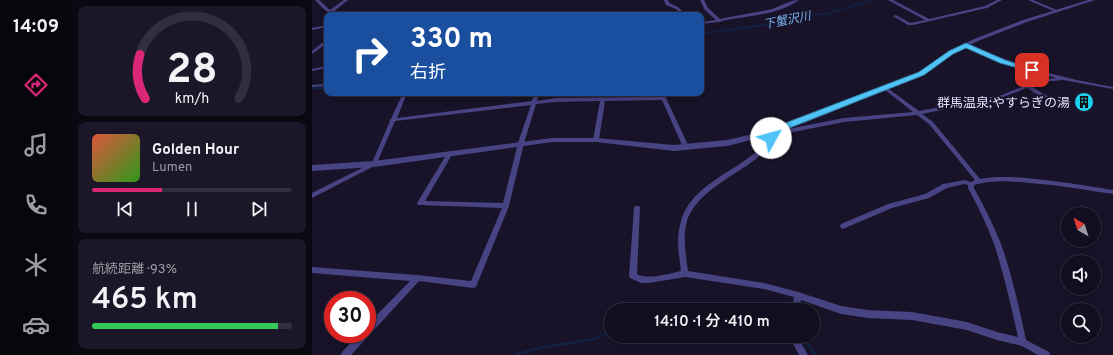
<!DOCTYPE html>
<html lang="ja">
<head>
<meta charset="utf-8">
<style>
	body { margin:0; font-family:Overpass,"Noto Sans JP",sans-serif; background:#1b1728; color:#f1f3f6; height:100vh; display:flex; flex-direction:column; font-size:15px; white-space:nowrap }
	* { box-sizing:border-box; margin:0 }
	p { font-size:13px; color:#9c9ca4 }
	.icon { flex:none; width:22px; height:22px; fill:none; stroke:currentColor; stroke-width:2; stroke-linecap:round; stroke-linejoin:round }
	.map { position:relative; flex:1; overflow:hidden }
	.sheet { display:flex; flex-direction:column; gap:6px; padding:6px; background:#0a0811; width:240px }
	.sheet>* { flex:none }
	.hud { position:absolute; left:12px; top:12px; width:380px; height:84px; border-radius:8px; box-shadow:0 2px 10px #0003,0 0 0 1px #312e3d; background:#1a4fa0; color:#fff; overflow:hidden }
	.needle { width:26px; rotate:321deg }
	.controls { position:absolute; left:749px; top:207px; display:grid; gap:8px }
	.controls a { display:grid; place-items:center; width:40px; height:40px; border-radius:50%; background:#120e1f; box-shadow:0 2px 10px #0003,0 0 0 1px #312e3d; font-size:20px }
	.speed { position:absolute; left:12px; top:291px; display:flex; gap:8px; font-size:20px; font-weight:700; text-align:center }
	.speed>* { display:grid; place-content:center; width:52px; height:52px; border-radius:50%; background:#120e1f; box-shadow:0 2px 10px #0003,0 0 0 1px #312e3d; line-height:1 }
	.speed .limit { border:6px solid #d22; background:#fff; color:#111 }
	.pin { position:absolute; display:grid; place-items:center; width:34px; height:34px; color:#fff; margin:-17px; border-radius:8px; box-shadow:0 2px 6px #0006 }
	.me { position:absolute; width:44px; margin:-22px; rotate:52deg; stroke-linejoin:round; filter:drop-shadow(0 0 3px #0008) }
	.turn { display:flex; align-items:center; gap:14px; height:84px; padding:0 20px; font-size:18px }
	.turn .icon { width:52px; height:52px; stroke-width:2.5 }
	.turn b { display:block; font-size:28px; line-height:34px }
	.big { font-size:30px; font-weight:600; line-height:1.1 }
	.sheet .card { flex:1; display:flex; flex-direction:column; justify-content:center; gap:6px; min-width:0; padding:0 14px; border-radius:8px; background:#1b1728 }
	.sheet .dial { align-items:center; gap:0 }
	.dial svg { height:104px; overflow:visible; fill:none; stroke:#312e3d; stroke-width:7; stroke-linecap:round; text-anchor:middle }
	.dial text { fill:#f1f3f6; stroke:none }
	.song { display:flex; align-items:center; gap:12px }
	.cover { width:48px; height:48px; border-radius:6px; background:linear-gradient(135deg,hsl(10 70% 55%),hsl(110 70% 35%)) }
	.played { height:4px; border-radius:2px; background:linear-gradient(90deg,#db2777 35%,#312e3d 35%) }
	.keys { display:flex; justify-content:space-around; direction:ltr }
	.charge { height:6px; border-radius:3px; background:linear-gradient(90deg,#34c759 93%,#312e3d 0) }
	.trip { position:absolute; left:292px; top:303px; width:216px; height:40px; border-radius:20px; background:#120e1f; box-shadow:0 2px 10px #0003,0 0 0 1px #312e3d; font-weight:600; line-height:40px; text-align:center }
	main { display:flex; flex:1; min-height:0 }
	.tabs { display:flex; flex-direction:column; width:72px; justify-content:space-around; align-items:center; background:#07060c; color:#9c9ca4 }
	.tabs .icon { width:28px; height:28px }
	.tabs .active { color:#db2777 }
	.tabs b { font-size:18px; color:#f1f3f6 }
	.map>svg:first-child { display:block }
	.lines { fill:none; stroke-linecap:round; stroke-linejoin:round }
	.stream-far2 { stroke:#124; stroke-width:1.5 }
	.stream-far1 { stroke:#124; stroke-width:2 }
	.stream { stroke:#124; stroke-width:2.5 }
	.minor { fill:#484383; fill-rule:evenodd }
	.tertiary { fill:#484383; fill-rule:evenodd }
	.route { fill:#4fc3f7; stroke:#337fa1 }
	.labels { text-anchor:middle; stroke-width:4; stroke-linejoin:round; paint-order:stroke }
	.far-water-label { font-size:12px; font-style:italic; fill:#77b5f1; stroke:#181329 }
	.poi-label { font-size:13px; fill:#e3defc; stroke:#181329; text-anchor:end }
</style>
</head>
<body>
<main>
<nav class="tabs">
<b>14:09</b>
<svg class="icon active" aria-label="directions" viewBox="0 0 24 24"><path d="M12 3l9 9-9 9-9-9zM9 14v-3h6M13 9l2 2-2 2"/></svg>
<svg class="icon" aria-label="music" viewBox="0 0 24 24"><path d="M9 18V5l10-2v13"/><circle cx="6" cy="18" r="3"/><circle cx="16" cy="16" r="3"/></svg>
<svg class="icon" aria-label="phone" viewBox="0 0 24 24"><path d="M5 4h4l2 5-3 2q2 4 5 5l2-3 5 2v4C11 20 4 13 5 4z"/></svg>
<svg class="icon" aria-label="climate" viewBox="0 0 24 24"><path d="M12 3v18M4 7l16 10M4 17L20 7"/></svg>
<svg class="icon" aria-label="car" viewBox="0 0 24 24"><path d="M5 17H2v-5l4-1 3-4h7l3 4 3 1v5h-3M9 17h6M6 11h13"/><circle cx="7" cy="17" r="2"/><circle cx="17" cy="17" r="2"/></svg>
</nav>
<section class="sheet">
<div class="card dial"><svg viewBox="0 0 100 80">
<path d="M14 69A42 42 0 1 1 86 69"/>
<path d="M14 69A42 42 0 0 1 10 35" stroke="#db2777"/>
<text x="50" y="56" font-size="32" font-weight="700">28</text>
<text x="50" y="72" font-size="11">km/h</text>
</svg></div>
<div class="card">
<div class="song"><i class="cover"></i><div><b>Golden Hour</b><p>Lumen</p></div></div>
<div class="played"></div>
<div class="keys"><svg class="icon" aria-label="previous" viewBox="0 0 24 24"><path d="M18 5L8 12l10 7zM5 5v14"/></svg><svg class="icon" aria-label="pause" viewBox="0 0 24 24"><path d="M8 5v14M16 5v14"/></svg><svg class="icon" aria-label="next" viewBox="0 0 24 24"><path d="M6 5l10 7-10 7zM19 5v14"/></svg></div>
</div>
<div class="card"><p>航続距離 · 93%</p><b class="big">465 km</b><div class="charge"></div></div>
</section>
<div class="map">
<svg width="801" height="355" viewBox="0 0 801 355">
	<rect width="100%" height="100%" fill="#181329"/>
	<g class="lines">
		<g class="stream-far2">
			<polyline points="389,34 458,24 492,15 514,14 559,0"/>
			<polyline points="0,88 15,88"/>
		</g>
		<polyline class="stream-far1" points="0,88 15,88"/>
		<g class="stream">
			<polyline points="450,336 482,343"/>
			<polyline points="488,343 496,344 504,355"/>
			<polyline points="203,355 227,348 283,339 299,331"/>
		</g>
		<g class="minor">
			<path d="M3 0H7L18 10 32 0H36L21 12 24 15C16 15 9 6 3 0Z"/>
			<polygon points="352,0 356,0 357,3 366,7 374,15 370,15 364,9 354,5"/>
			<path d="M388 0H392L396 8 408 19C425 15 443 13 460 9 469 6 478 0 487 0 467 15 434 16 410 21L408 22H406L389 24V22L404 20 393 10Z"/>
			<polygon points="576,0 581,0 617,19 673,6 685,0 690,0 675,8 601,25 596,25 581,16 584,15 598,23 613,20"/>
			<polygon points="716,0 721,0 747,11 744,12"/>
			<polygon points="15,25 15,27 0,30 0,28"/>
			<polygon points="14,40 15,40 15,43 0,54 0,51"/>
			<path d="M652 44H656C702 65 750 78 801 87V89L751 80 729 82 719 86 749 105V107H745L715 88 691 97 610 114 621 122 668 179C683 176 700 177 715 178 744 181 772 185 801 190V194C773 190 746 185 718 183 699 181 680 180 662 185V188C672 206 681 224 689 244 700 275 707 307 714 340L737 352 738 355H726L710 346 685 340 655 330 600 320 556 318 529 314 489 300 488 310H480L482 297 452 289 373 277 337 283H329L318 278 317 276 322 208 323 206H327L328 208 325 274C336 280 356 274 369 271 367 256 364 240 368 225 375 190 414 175 439 156 446 151 451 144 456 138L455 132 458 130 461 132 462 138C457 146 451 153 444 159 421 177 380 194 374 225 371 240 374 256 376 271L452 283 486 292 529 306 556 310 600 312 655 322 685 332 706 337C699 306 692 274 682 244 675 225 666 206 656 188V185L652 184 635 188 617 198 580 208 533 228 531 229 529 228 528 226 529 224 576 204 613 194 631 184 652 180 659 182 663 180 617 124 605 115 532 122 471 134 463 131 462 130 465 128 471 130 532 118 601 112 572 89V87H574L607 111 690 95 726 80 744 78C713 70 682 59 652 46Z"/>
			<polygon points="15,66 15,68 0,71 0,69"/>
			<polygon points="15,84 15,86 0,87 0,85"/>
			<polygon points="91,93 95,93 85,118 220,101 223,93 227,93 225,101 244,98 350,97 350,93 354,93 354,98 377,147 374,149 371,147 350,100 293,101 287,140 284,142 281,140 288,101 244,102 224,104 212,143 197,206 164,287 161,288 107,281 39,355 29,355 30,352 47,334 55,334 55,325 98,281 0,273 0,267 105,275 159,281 190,208 108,205 106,205 105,203 136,152 138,151 141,153 113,201 191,203 206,143 219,105 83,121 64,165 0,198 0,193 60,163 78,121 77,120 79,119"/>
			<polygon points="477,336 485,336 496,355 487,355"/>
		</g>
		<polygon class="tertiary" points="776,0 783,0 715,22 666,41 641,53 612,74 515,114 463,134 415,146 362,151 284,142 240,142 62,167 0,171 0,165 62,161 240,138 284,138 362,145 415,140 458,130 511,110 608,72 637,51 662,39 711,20"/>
	</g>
	<polygon class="route" points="654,43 693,60 723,70 720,72 688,63 654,48 641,54 612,75 462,134 462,140 456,140 454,132 455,130 607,72 637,51"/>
	<defs>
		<g id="building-disc" transform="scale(1)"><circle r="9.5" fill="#1ecde8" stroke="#181329"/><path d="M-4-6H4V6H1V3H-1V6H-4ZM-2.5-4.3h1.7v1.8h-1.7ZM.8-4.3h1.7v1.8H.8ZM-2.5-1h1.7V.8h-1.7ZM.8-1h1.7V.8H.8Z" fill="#111"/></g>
	</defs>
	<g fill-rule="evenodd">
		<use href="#building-disc" x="772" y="102"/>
	</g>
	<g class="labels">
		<g class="far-water-label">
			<text transform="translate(475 20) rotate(-11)" y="4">下蟹沢川</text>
		</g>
		<g class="poi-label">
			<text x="758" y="107">群馬温泉;やすらぎの湯</text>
		</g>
	</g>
</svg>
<div class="controls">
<a><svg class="needle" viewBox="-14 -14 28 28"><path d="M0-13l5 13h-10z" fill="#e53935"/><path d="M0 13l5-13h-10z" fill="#9c9ca4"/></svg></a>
<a><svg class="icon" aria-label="sound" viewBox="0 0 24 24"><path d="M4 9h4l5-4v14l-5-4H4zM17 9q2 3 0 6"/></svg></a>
<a><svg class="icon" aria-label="search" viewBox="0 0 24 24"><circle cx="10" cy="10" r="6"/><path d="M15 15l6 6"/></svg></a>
</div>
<div class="speed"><div class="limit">30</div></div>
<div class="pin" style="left:720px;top:70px;background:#d93025"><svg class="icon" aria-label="arrive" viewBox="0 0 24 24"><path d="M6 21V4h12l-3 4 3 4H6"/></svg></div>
<svg class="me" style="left:459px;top:138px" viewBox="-20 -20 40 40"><circle r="19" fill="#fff"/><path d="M0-13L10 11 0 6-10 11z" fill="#4fc3f7"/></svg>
<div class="trip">14:10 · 1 分 · 410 m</div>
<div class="hud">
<div class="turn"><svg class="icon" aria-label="right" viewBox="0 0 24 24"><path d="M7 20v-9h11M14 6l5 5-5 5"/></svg><div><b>330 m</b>右折</div></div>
</div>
</div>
</main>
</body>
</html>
